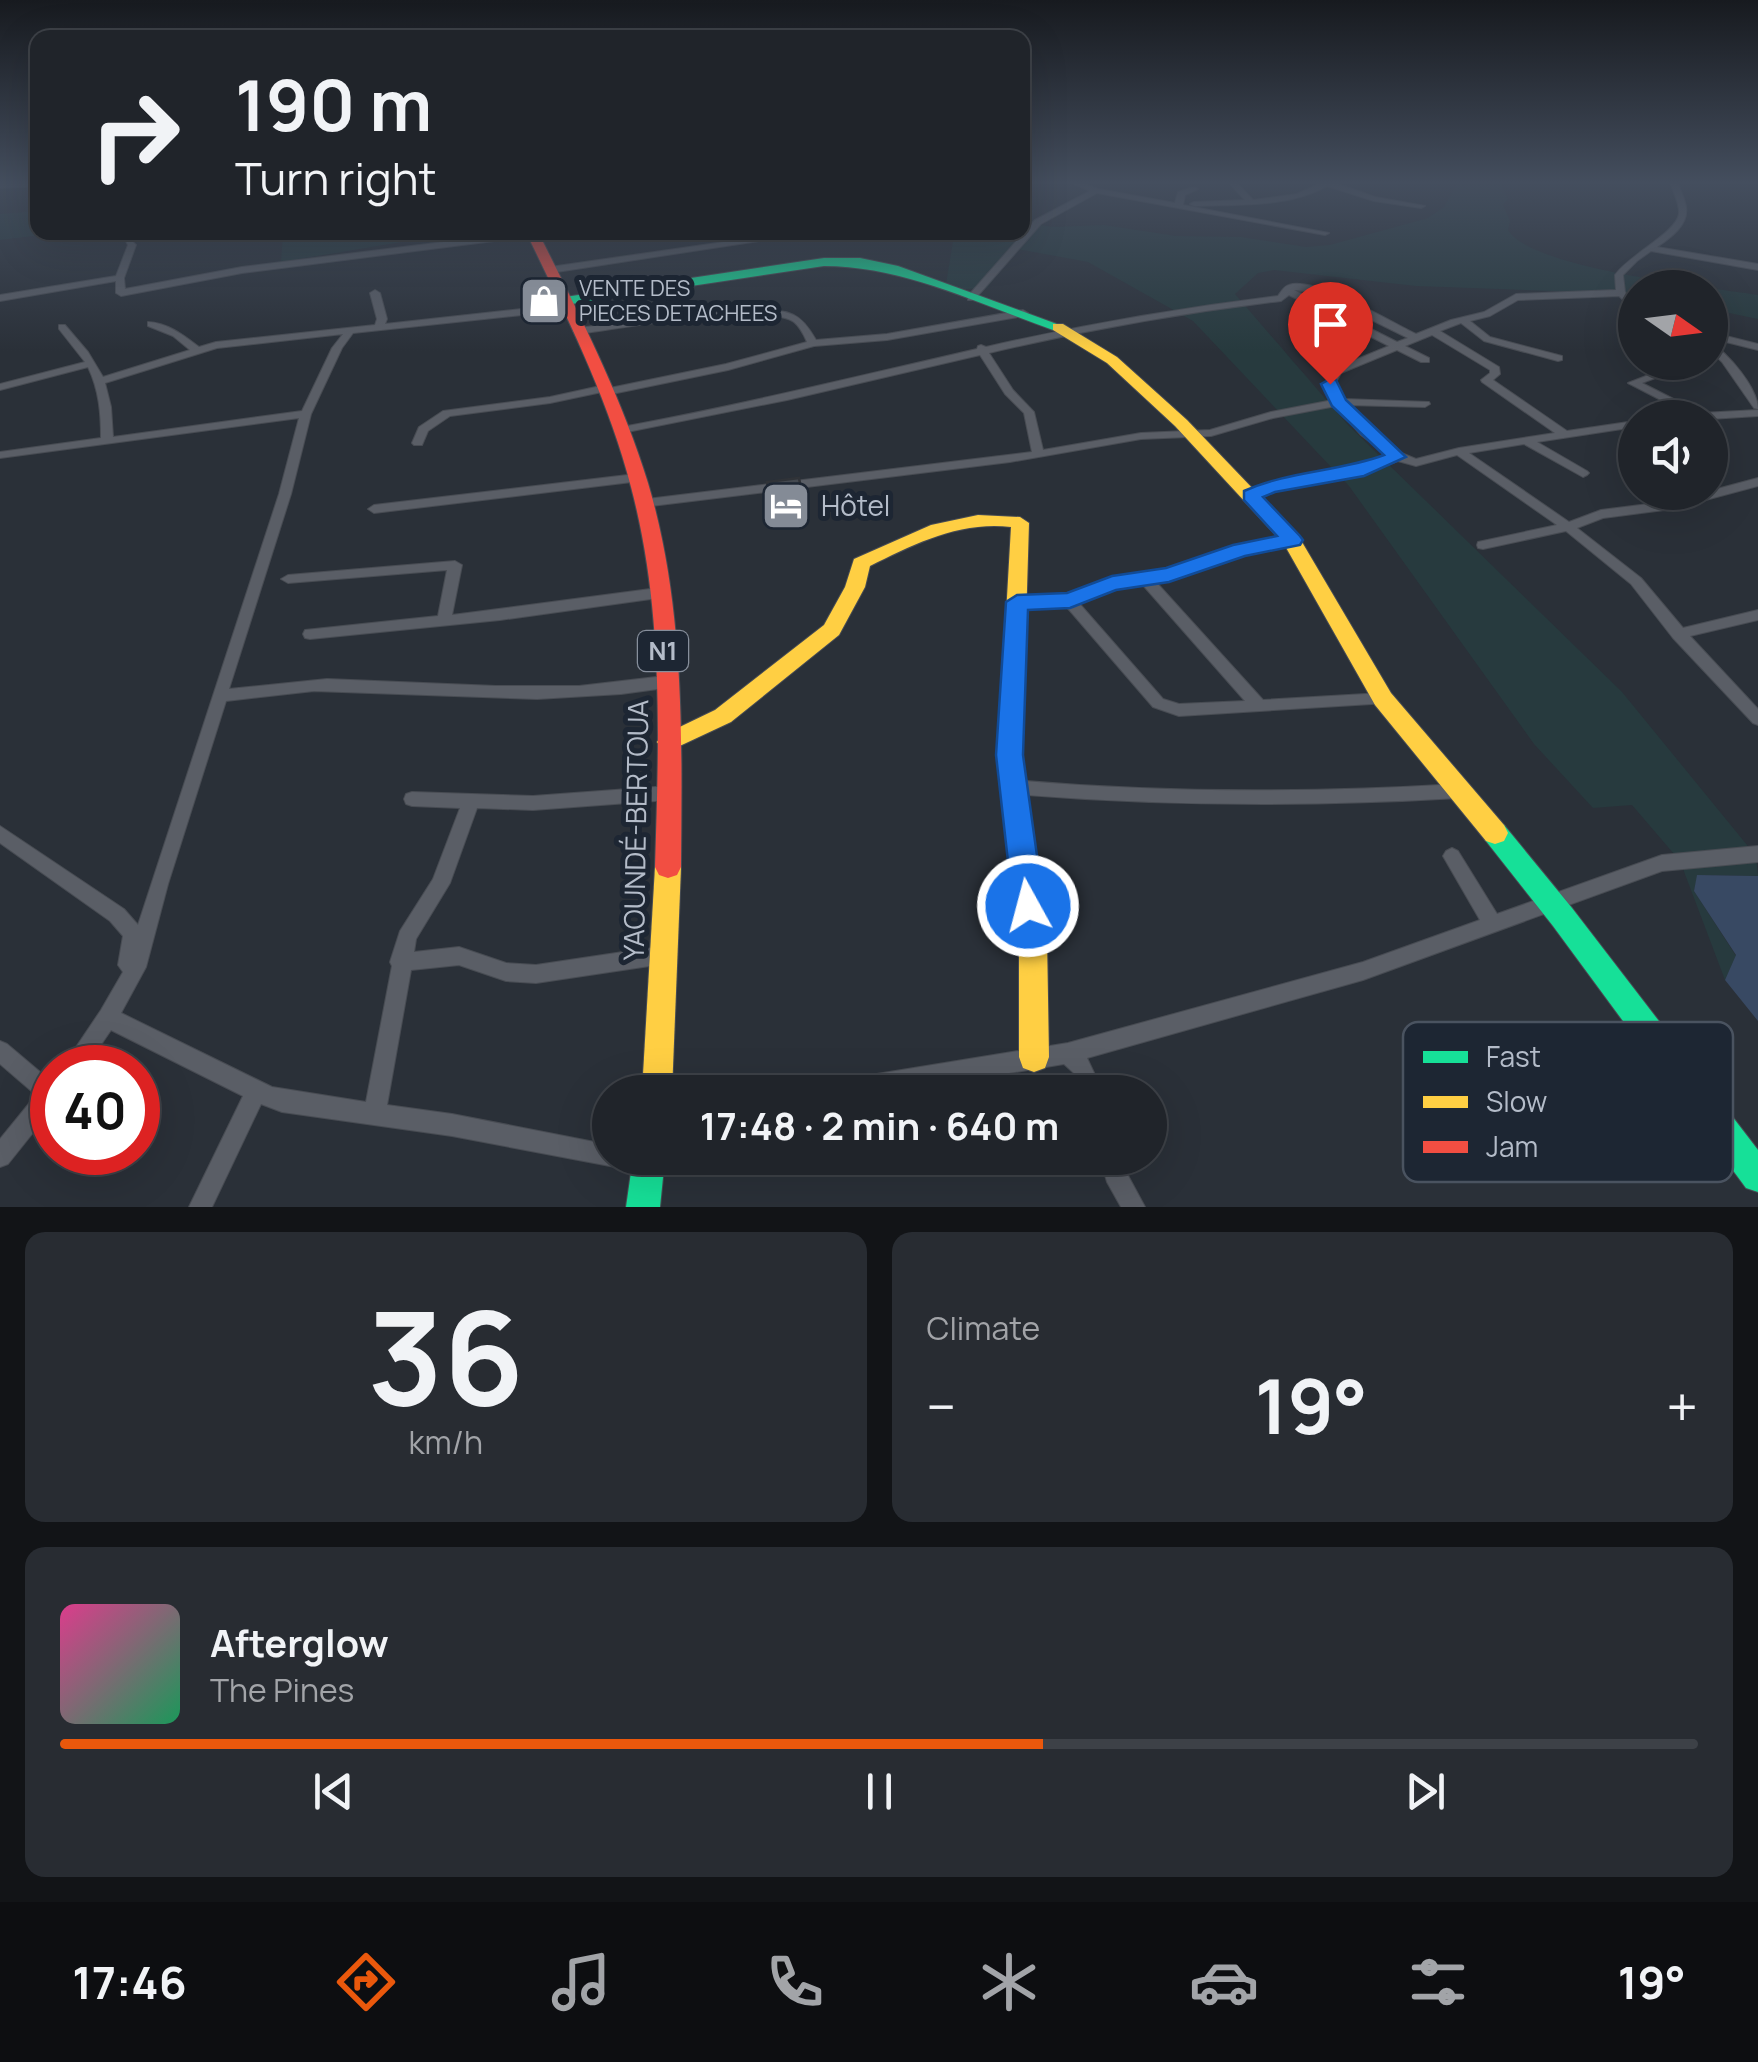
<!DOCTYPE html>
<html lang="en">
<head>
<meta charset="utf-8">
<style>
	body { margin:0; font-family:Manrope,sans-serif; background:#282c32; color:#f1f3f6; height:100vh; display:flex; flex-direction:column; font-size:38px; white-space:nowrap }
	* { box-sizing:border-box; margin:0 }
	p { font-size:32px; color:#a2a4a8 }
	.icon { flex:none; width:55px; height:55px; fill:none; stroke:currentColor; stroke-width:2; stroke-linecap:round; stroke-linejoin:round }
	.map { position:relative; height:1207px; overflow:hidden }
	.details { display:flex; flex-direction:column; gap:25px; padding:25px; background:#121417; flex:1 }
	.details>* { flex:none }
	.guide { position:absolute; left:30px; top:30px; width:1000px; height:210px; border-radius:20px; box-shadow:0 10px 40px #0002,0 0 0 2px #3d4147; background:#20242a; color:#f1f3f6; overflow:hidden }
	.needle { width:65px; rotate:104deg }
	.buttons { position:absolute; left:1618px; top:270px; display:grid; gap:20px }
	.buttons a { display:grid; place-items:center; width:110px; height:110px; border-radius:50%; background:#20242a; box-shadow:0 10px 40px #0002,0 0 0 2px #3d4147; font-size:50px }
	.speed { position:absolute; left:30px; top:1045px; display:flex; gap:20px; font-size:50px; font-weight:700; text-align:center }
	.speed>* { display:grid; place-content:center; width:130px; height:130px; border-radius:50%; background:#20242a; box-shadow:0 10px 40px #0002,0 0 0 2px #3d4147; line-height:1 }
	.speed .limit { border:15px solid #d22; background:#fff; color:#111 }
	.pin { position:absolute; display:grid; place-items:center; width:85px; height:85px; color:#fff; margin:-102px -42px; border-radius:50% 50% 50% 0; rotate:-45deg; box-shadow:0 0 10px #0007 }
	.pin .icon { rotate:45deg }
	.me { position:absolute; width:110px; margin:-55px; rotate:353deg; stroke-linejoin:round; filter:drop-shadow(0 0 8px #0008) }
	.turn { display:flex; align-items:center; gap:35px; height:210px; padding:0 40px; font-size:45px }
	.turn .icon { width:130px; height:130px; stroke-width:2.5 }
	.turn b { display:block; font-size:70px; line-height:85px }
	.big { font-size:75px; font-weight:700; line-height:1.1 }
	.details .card { flex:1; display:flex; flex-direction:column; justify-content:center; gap:15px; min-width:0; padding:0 35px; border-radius:20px; background:#282c32 }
	.details .dial { align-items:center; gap:0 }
	.dial b { font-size:130px; line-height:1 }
	.song { display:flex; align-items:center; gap:30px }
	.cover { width:120px; height:120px; border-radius:15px; background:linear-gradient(135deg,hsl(330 70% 55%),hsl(150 70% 35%)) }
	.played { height:10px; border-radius:5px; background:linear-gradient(90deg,#ea580c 60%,#3d4147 60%) }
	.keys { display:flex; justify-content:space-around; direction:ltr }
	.heat { display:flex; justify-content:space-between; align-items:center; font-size:55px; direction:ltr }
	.details .tiles { flex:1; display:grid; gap:25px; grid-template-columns:1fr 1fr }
	.card:last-child { grid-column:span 2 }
	.trip { position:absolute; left:592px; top:1075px; width:575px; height:100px; border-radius:50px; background:#20242a; box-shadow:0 10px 40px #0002,0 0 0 2px #3d4147; font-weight:700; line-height:100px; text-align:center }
	.tabs { display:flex; height:160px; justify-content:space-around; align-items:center; background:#0d0e11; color:#a2a4a8 }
	.tabs .icon { width:70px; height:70px }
	.tabs .selected { color:#ea580c }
	.tabs b { font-size:45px; color:#f1f3f6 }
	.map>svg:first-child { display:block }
	.green { fill:#273a3e }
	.water { fill:#384963 }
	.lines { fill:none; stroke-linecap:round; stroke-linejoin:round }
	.street-casing { stroke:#484c53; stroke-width:2 }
	.fast-casing { stroke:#484c53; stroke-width:2 }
	.slow-casing { stroke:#484c53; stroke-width:2 }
	.jam-casing { stroke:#484c53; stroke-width:2 }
	.street { fill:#5a5e66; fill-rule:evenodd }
	.fast { fill:#16e098; fill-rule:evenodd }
	.slow { fill:#ffcf43; fill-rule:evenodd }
	.jam { fill:#f24e42; fill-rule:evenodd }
	.wall { fill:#3a3f45 }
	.building { fill:#444950; stroke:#303338; stroke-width:2.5 }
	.route { fill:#1a73e8; stroke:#114b97; stroke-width:2.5 }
	.labels { text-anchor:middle; stroke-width:10; stroke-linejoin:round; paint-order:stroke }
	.far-poi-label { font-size:22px; fill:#b4bcc9; stroke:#1d2633; text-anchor:start }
	.shield { fill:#1d2633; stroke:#878f9c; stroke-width:2.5 }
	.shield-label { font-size:25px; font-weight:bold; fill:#b4bcc9 }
	.poi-label { font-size:28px; fill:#b4bcc9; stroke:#1d2633; text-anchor:start }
	.street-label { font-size:28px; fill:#b4bcc9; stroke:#1d2633 }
	.key { fill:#1d2633; stroke:#4a5360; stroke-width:2.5 }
	.key-label { font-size:28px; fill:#b4bcc9 }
</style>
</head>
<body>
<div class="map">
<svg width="1758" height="1207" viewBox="0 0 1758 1207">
	<rect width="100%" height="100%" fill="#2a3038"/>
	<g class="green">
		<path d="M1458 182H1500L1508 199 1503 205 1510 221 1508 230C1532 269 1709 287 1758 295V319L1710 309V288H1635V297L1606 293 1416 286 1274 270 1258 273 1235 294 1348 425 1622 692 1756 856 1758 876 1698 875 1694 891 1736 956 1725 980 1680 861 1632 805 1593 808 1534 744 1349 486 1193 321 1088 262 1017 249 987 288 945 290 953 241 924 233 1022 232 1023 223 1054 227 1104 225 1176 236 1241 237 1306 247 1330 245 1428 218 1444 207Z"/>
		<polygon points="37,211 38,232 59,233 0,240 0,214"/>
		<polygon points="283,233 456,233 281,262"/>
	</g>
	<polygon class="water" points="1697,875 1758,876 1758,1021 1725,980 1736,955 1694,891"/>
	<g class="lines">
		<g class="street-casing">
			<g id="street">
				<polygon points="38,182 38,186 0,188 0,184"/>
				<polygon points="1070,182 1081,182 1098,189 1175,203 1178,192 1194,187 1198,189 1185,195 1183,205 1329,233 1325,235 1097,193 1041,224 974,300 968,300 968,296 1035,220 1090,191"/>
				<path d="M1228 182H1236L1253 200 1297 194 1323 182H1333L1375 197 1425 206 1421 208 1374 201 1327 186C1287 208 1239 204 1194 206L1190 204 1194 202 1245 200Z"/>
				<path d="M1670 182H1678C1680 190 1685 199 1686 207 1689 225 1670 238 1657 247L1758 264V270L1651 251 1637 261 1623 275 1625 292 1635 303V311L1619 296 1518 300 1490 316 1470 321 1490 337 1562 356V360L1558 361 1484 341 1461 323 1440 331 1499 367 1500 374 1493 380 1567 431 1635 421V427L1537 442 1587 471 1589 473 1587 475 1583 477 1524 444 1469 453 1569 522 1601 510 1672 501 1758 478V486L1672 509 1603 518 1577 528 1641 578 1683 628 1758 610V620L1690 636 1758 709V725L1753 723 1673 638 1631 584 1566 531 1483 549 1478 548 1477 545 1478 542 1557 525 1457 455 1416 466 1398 461 1362 474 1273 490 1255 499H1247L1245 496 1247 493 1270 483 1355 469 1389 456 1361 435 1336 406 1273 418 1211 436 1141 439 1010 462 643 507 639 506 637 503 639 500 1032 452 1024 413 1005 394 980 355 787 400 622 433 616 430 622 427C741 405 859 376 977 349L978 346 981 345 986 347C1082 325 1179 308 1278 296 1281 292 1284 286 1289 285 1314 276 1391 322 1416 334L1451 320 1484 312 1516 294 1616 290 1615 275C1629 255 1676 233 1679 214 1680 204 1673 192 1670 182ZM1294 290 1315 292 1408 338 1397 342ZM1289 295 1389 346 1333 369 1325 384 1333 400 1271 412 1210 430 1141 433 1043 450 1034 412 1013 390 989 353C1086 330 1182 313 1281 301ZM1432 335 1490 370V373L1481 380 1482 382 1555 433 1459 448 1416 459 1394 450 1381 441 1347 405 1425 407 1430 404 1429 402 1343 399 1335 384 1341 373 1397 350 1421 362H1429V358L1405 346Z"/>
				<polygon points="525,232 537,234 533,236 242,273 121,296 116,293 116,281 0,301 0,295 116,276 128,245 126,241 130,239 136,245 124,278 125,289 242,267"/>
				<polygon points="793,232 817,232 550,273 546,270 550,267"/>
				<path d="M375 290 380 293 387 319 385 324 568 304 573 307 568 310 353 333 342 348 311 414 291 494 229 689 327 679 496 686H579L665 676 670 678 672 682 670 686 665 688 621 694 537 699 314 691 226 701 168 884 146 967 121 1013 272 1087 366 1102 392 966 390 962 400 931 433 879 460 808 412 806 406 804 404 799 406 794 412 792 533 796 669 786 675 788 677 793 675 798 669 800 533 810 477 808 450 883 416 939 414 952 459 947 506 963 536 965 663 946 670 949 673 955 670 961 663 964 536 983 506 981 459 965 411 970 387 1105 452 1114 610 1145V1158H656L658 1162 655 1170 647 1173 452 1136 282 1112 261 1104 212 1207H189L243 1096 111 1030 85 1068H62L101 1010 123 972 118 965 123 936 110 921 0 843V826L124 909 138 925 279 494 299 418 0 458V452L101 438C101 413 99 390 88 367L0 390V384L85 362 59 329V325H65L88 352 103 377 190 350 173 336 148 326V322C168 323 183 335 199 347L216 342 375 325 377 319 370 293ZM343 334 332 348 302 411 113 437 111 407 105 383 217 348Z"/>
				<path d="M756 310C789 311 799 310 816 340L887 334 1023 310 1028 313 1023 316 887 340 814 346 728 370 607 395 602 392 550 403 450 416 428 431 422 445H414L412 443 419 427 443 411 550 397 605 385 610 388 726 364 807 342C804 335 800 327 794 322 769 302 615 329 578 334L573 331 578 328 691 314Z"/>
				<polygon points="1710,332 1758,344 1758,350 1710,338"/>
				<path d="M1710 342C1728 353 1758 388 1758 409L1754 408 1722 362 1710 350Z"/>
				<polygon points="1682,362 1698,362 1642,383 1701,413 1758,410 1758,416 1710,419 1710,418 1675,418 1688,414 1628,383"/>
				<polygon points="636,474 642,478 640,481 374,513 368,509 374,505"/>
				<path d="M1292 537 1297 538 1298 541 1297 544 1243 554 1174 578 1156 582 1263 700 1383 693 1388 695 1391 699 1388 703 1179 716 1153 707 1065 605 1017 608 1010 603 1017 598 1068 595 1112 580 1167 571 1241 546ZM1142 584 1245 701 1179 704 1163 699 1078 602 1114 588Z"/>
				<polygon points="455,561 462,565 452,615 658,588 665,593 658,598 500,620 310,639 305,638 303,634 305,630 438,616 447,570 288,583 281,579 288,575"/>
				<path d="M1013 780C1162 793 1310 793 1459 784L1465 786 1467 791 1465 796 1459 798C1310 807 1162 806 1013 794L1007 792 1005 787 1007 782Z"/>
				<polygon points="1758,846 1758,862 1662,871 1363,980 1087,1058 1103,1092 1083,1092 1076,1075 1064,1064 894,1092 823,1092 827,1085 834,1081 1068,1043 1363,962 1480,920 1443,856 1446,851 1452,848 1458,851 1497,914 1662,855"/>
				<polygon points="0,1041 7,1044 52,1082 52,1109 8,1164 0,1167 0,1139 36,1095 0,1064"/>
				<polygon points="1100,1158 1122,1158 1125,1170 1145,1207 1121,1207 1107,1182"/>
			</g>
		</g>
		<g class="fast-casing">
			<g id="fast">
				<path d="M824 258H860L898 266 1065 327 1053 330C979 304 903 266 824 266L565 305 558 301 565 297Z"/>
				<polygon points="1495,822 1504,825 1572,908 1758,1150 1758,1192 1746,1188 1553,926 1486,841 1482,833 1486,825"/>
				<polygon points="633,1158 665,1158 660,1207 626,1207"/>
			</g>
		</g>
		<g class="slow-casing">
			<g id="slow">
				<polygon points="1053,324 1063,324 1117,357 1187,420 1299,537 1391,693 1504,825 1508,833 1504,841 1495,844 1486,841 1375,705 1284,544 1175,426 1107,363 1053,330"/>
				<path d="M978 515 1020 517 1029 523 1022 755 1047 938 1049 1057 1045 1068 1034 1072 1023 1068 1019 1057V938L998 755 1011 527C960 521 914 544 870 566L865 587 839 635 731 722 669 751 661 748 657 742 661 736 715 710 824 625 845 587 854 559 931 525Z"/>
				<polygon points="668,856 677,859 681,867 672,1092 642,1092 655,867 659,859"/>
			</g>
		</g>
		<g class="jam-casing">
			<path id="jam" d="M526 232H538C579 314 621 395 648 483 685 607 682 739 681 867L677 875 668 878 659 875 655 867C659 740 664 611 631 487 608 398 566 315 526 232Z"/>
		</g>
		<use href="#street" class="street"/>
		<use href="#fast" class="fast"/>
		<use href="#slow" class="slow"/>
		<use href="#jam" class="jam"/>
	</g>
	<polygon class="wall" points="767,482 804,504 805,518 773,522"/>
	<polygon class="building" points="799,478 804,504 771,508 767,482"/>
	<linearGradient id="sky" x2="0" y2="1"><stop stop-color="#171a1f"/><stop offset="0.52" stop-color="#444e5e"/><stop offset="1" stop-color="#444e5e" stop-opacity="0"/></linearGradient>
	<rect width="1758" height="351" fill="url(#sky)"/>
	<path class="route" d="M1330 379 1336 380 1346 400 1406 457 1364 476 1275 492 1263 497 1300 536 1303 540 1300 545 1245 556 1169 582 1116 590 1070 608 1028 610 1023 755 1044 906 1039 916 1028 920 1018 916 1013 906 996 755 1006 602 1017 595 1067 593 1112 576 1166 568 1233 545 1277 536 1244 500V491C1288 471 1338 472 1384 455L1332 406 1321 384Z"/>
	<defs>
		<g id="shop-square" transform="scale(2.5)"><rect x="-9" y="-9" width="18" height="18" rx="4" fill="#848b96" stroke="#1d2633"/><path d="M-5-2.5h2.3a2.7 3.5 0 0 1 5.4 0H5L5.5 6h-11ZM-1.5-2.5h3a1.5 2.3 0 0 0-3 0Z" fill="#fff"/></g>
		<g id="hotel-square" transform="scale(2.5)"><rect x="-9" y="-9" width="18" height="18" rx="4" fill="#848b96" stroke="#1d2633"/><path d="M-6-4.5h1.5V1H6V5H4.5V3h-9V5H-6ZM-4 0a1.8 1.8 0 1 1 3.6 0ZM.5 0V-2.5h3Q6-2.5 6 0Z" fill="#fff"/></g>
	</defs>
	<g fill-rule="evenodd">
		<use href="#shop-square" x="544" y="301"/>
		<use href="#hotel-square" x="786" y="506"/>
	</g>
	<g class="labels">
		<g class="far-poi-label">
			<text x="579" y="296">VENTE DES<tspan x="579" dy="25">PIECES DETACHEES</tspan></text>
		</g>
		<rect class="shield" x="638" y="631" width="50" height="40" rx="8"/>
		<g class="shield-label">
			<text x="663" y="660">N1</text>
		</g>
		<g class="poi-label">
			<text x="821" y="516">Hôtel</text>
		</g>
		<g class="street-label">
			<text transform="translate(636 830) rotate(-89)" y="10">YAOUNDÉ-BERTOUA</text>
		</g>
	</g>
	<rect x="1403" y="1022" width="330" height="160" rx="15" class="key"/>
	<rect x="1423" y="1051" width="45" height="12" fill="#16e098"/>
	<rect x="1423" y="1096" width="45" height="12" fill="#ffcf43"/>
	<rect x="1423" y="1141" width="45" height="12" fill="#f24e42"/>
	<g class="key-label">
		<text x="1486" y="1067">Fast</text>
		<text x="1486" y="1112">Slow</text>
		<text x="1486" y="1157">Jam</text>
	</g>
</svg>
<div class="buttons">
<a><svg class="needle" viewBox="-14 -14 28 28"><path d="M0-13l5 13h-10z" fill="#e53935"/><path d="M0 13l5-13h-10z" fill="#a2a4a8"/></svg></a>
<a><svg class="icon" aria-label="sound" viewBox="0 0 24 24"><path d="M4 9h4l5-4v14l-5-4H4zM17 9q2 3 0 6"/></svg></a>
</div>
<div class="speed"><div class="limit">40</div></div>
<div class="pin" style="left:1330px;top:384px;background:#d93025"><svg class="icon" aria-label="arrive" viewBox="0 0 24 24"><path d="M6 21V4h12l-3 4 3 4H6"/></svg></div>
<svg class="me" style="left:1028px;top:906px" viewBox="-20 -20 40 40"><circle r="17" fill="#1a73e8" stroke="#fff" stroke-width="3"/><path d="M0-11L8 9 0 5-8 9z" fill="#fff"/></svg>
<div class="trip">17:48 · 2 min · 640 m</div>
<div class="guide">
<div class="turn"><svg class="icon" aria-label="right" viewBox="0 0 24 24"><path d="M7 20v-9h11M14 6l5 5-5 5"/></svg><div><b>190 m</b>Turn right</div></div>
</div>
</div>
<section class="details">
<div class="tiles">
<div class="card dial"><b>36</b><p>km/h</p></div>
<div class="card"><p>Climate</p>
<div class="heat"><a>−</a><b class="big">19°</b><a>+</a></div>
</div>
<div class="card">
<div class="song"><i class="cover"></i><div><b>Afterglow</b><p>The Pines</p></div></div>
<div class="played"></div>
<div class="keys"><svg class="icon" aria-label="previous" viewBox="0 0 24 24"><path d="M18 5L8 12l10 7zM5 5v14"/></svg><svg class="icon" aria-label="pause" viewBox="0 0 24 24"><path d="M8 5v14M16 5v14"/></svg><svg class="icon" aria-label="next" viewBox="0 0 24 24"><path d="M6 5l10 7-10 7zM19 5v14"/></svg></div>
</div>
</div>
</section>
<nav class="tabs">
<b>17:46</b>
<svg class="icon selected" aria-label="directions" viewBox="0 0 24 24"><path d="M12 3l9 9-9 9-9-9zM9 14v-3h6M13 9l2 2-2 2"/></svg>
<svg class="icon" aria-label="music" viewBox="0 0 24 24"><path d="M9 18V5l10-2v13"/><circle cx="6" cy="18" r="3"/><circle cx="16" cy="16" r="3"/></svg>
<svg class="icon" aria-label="phone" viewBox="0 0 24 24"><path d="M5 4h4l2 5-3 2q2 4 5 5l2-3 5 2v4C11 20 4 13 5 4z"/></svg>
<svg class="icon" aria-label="climate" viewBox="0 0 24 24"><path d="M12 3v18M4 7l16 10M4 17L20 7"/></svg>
<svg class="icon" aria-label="car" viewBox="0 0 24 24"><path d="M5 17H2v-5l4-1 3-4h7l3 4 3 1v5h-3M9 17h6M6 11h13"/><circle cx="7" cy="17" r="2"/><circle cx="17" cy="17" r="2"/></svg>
<svg class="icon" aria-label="filters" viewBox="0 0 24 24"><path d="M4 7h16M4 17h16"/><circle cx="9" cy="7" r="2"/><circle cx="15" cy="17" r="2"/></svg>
<b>19°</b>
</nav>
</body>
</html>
